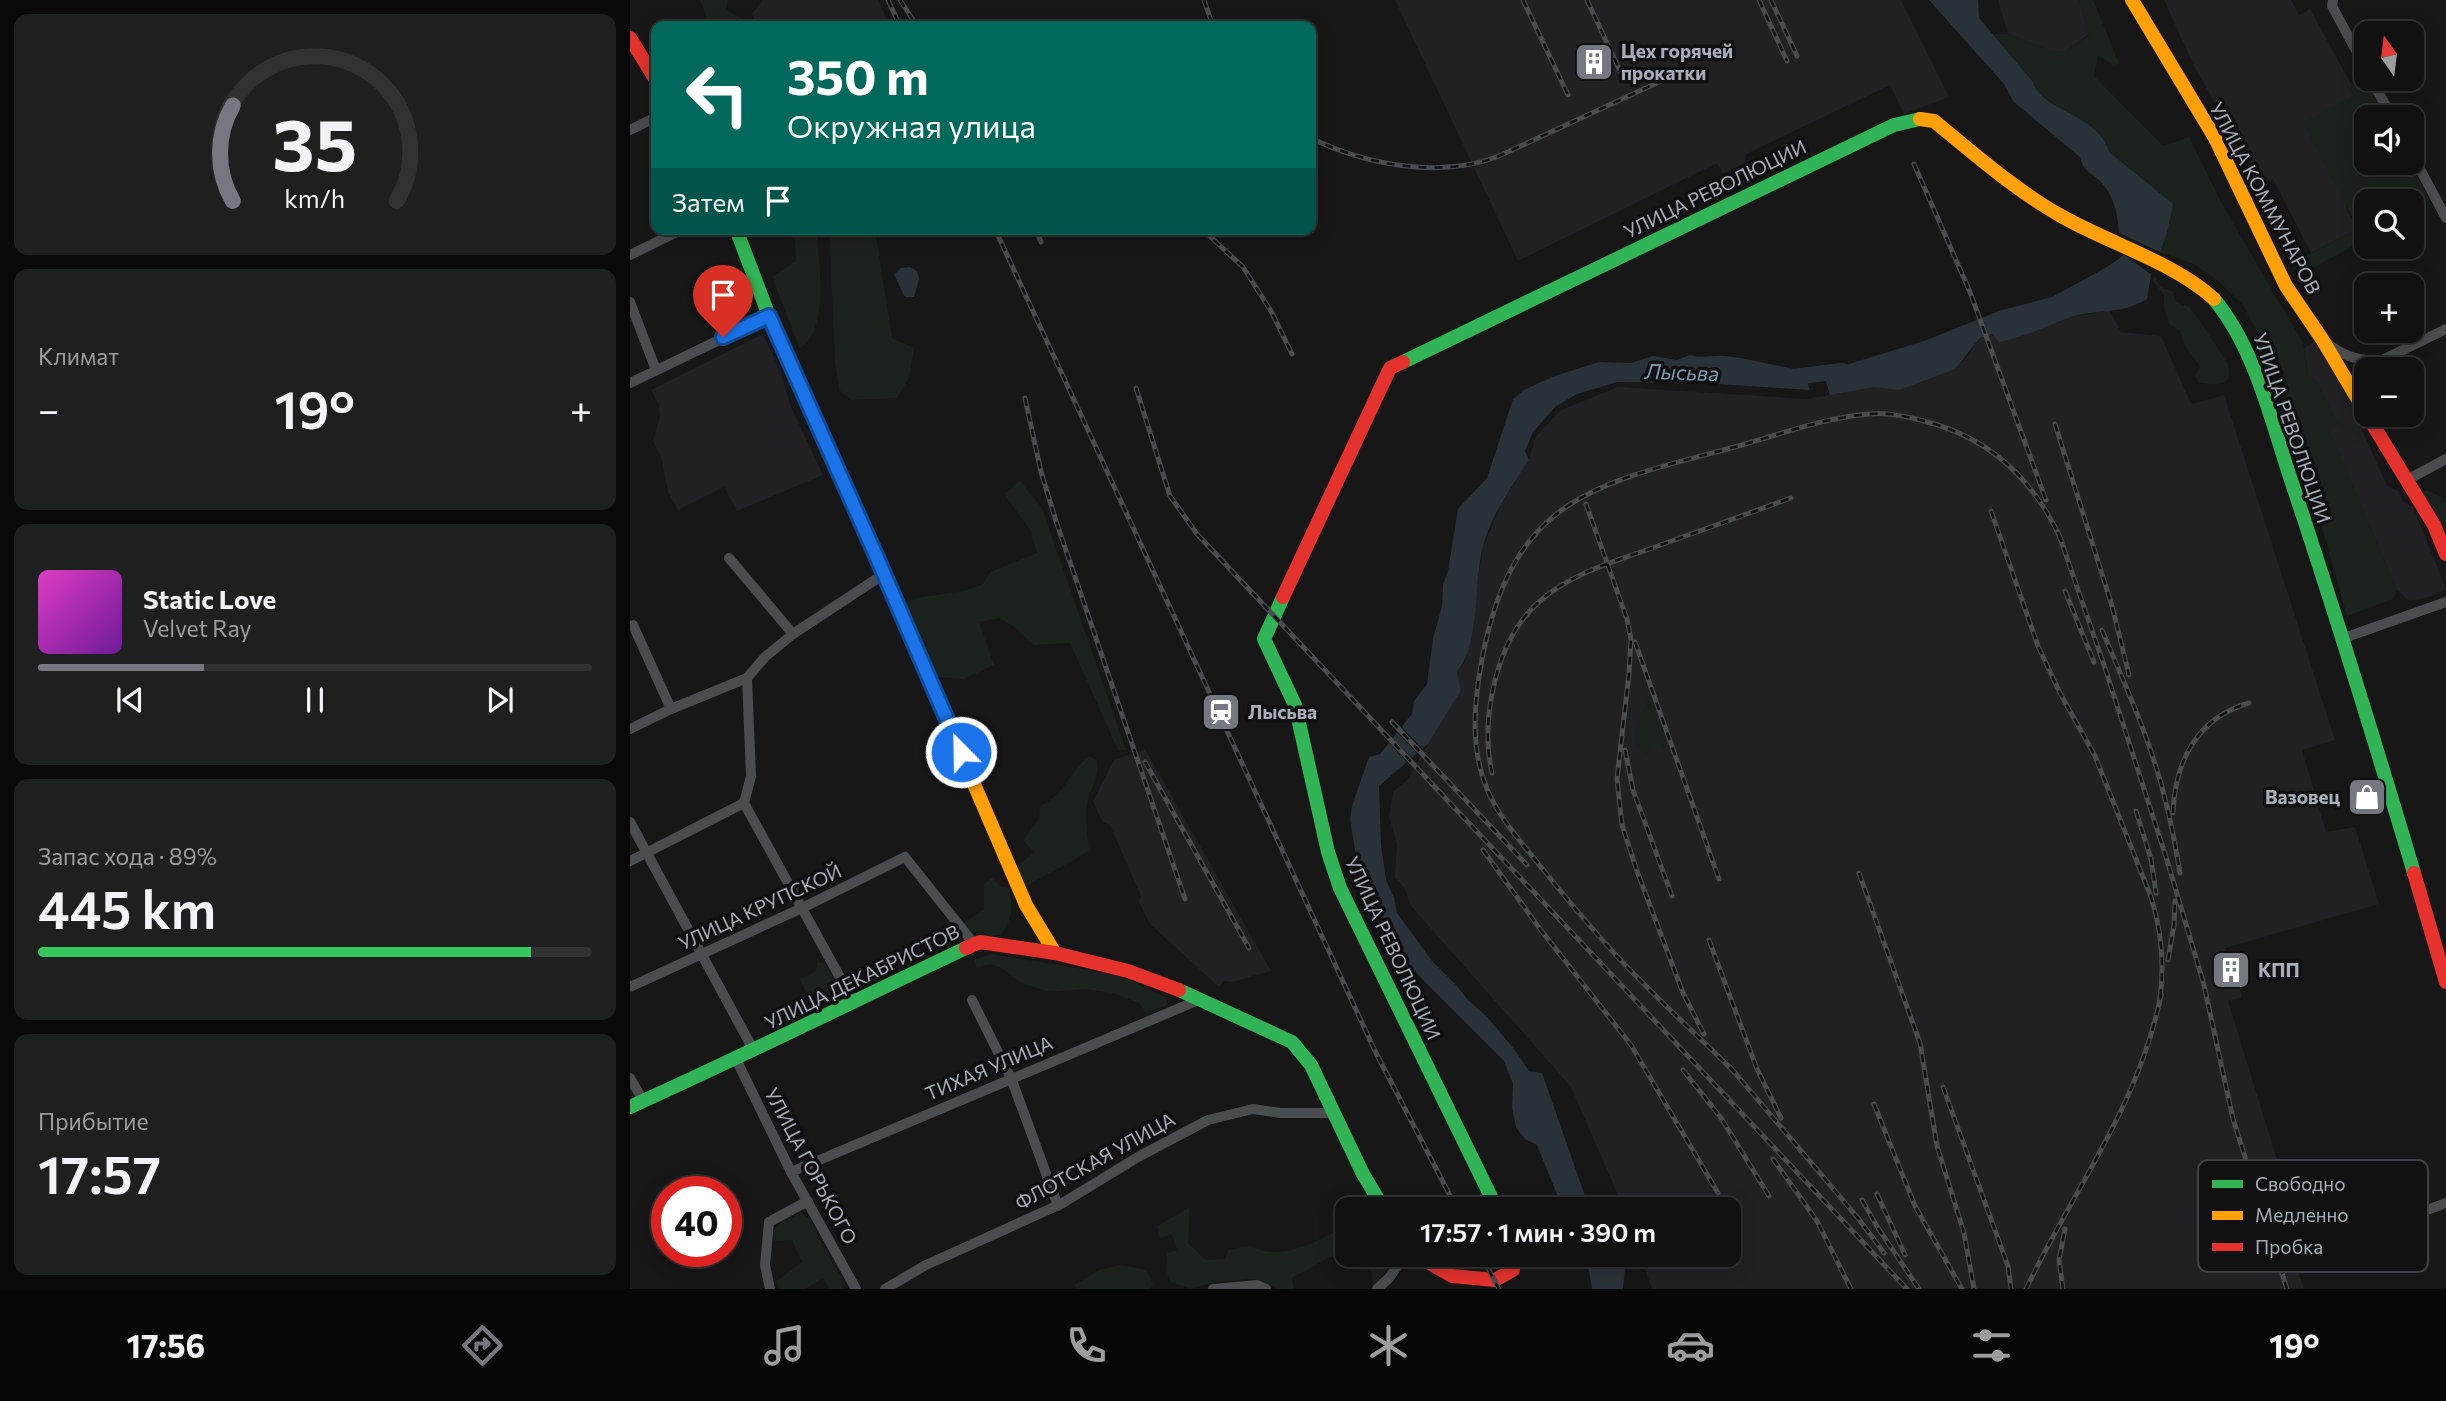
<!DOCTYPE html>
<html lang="ru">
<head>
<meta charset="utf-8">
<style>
	body { margin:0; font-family:Commissioner,sans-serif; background:#1e1f1f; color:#f1f3f6; height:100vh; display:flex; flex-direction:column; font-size:26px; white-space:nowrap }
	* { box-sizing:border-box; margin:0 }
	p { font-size:23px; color:#9c9d9f }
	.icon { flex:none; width:38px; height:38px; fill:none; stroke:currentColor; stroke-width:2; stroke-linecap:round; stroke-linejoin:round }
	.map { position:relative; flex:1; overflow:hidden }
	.sheet { display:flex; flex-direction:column; gap:14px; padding:14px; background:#090909; width:630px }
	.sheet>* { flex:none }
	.banner { position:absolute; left:21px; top:21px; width:665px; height:214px; border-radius:14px; box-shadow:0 4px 18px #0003,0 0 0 2px #303131; background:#00695c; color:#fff; overflow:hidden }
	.needle { width:46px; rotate:346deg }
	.controls { position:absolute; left:1724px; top:21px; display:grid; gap:14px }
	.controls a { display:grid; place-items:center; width:70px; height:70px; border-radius:14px; background:#111; box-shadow:0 4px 18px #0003,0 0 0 2px #303131; font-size:35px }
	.speed { position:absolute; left:21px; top:1176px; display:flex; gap:14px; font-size:35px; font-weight:700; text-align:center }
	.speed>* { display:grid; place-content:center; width:91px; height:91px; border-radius:50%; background:#111; box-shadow:0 4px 18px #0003,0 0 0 2px #303131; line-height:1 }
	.speed .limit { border:10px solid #d22; background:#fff; color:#111 }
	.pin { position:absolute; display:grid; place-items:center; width:60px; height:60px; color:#fff; margin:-72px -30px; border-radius:50% 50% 50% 0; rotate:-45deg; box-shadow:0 0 7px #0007 }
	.pin .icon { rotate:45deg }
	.me { position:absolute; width:77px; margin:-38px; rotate:337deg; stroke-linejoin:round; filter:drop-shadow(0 0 5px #0008) }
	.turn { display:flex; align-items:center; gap:24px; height:147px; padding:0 21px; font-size:32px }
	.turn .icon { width:91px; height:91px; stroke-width:2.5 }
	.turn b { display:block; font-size:49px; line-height:60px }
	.then { display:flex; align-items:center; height:66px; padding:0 21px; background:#0003; gap:14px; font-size:26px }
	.big { font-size:52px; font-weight:600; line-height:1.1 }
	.sheet .card { flex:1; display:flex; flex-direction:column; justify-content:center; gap:10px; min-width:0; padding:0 24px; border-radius:14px; background:#1e1f1f }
	.sheet .dial { align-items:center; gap:0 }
	.dial svg { height:182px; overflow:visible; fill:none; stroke:#303131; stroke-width:7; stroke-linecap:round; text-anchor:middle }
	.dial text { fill:#f1f3f6; stroke:none }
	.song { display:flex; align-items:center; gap:21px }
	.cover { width:84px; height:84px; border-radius:10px; background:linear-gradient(135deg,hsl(310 70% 55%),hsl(280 70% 35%)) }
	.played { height:7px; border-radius:4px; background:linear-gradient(90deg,#757880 30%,#303131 30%) }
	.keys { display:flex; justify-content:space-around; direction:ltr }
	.heat { display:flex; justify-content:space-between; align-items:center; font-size:38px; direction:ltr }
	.charge { height:10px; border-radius:5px; background:linear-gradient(90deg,#34c759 89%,#303131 0) }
	.trip { position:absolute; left:705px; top:1197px; width:406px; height:70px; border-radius:14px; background:#111; box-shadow:0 4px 18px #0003,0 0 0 2px #303131; font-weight:600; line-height:70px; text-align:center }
	.tabs { display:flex; height:112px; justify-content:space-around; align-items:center; background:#070707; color:#9c9d9f }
	.tabs .icon { width:49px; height:49px }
	.tabs .on { color:#757880 }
	.tabs b { font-size:32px; color:#f1f3f6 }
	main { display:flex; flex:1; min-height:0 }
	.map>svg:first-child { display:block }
	.built { fill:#212124 }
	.green { fill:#1b211c }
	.water { fill:#2a3239 }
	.pier { fill:#171717 }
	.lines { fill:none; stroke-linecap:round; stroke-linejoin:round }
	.river { stroke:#2a3239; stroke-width:16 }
	.street { stroke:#4b4c50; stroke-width:10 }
	.fast { stroke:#30b455; stroke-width:14 }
	.slow { stroke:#ff9f0a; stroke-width:14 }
	.jam { stroke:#e5322d; stroke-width:14 }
	.rail-casing { stroke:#4b4c4f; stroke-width:5 }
	.rail { stroke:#111113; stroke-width:2.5; stroke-dasharray:8; stroke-linecap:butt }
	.route-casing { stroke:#114b97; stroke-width:18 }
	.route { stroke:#1a73e8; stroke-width:12 }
	.labels { text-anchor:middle; stroke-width:7; stroke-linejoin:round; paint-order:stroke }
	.poi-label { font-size:19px; font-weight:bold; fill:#a8adb8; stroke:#111113; text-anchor:start }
	.street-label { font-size:19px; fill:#a8adb8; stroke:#111113 }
	.water-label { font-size:21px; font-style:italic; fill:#7f9bb3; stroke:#111113 }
	.key { fill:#111113; stroke:#3e4045; stroke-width:2 }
	.key-label { font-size:19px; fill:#a8adb8 }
</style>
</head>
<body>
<main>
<section class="sheet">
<div class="card dial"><svg viewBox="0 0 100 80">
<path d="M14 69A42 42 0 1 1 86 69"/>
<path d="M14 69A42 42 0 0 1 14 27" stroke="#757880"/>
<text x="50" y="56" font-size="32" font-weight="700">35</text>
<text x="50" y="72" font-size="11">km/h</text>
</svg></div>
<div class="card"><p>Климат</p>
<div class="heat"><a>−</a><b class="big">19°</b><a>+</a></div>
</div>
<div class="card">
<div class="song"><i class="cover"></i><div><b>Static Love</b><p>Velvet Ray</p></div></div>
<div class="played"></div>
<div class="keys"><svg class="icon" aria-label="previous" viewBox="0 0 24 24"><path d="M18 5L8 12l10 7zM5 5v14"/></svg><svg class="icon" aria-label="pause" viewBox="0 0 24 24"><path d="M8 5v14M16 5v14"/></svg><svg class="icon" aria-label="next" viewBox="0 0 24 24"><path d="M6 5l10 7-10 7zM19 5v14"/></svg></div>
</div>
<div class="card"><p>Запас хода · 89%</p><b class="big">445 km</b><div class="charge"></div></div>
<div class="card"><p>Прибытие</p><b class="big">17:57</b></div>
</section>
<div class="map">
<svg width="1816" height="1289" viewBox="0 0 1816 1289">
	<rect width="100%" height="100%" fill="#171717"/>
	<g class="built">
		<polygon points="133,0 248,0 260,26 127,26 122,14"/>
		<polygon points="765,0 1271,0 1319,97 1274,114 1260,85 1116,154 1115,163 1093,174 1087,163 888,261"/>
		<polygon points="1368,0 1449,0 1459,34 1435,52 1418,50 1378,34"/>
		<polygon points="1534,0 1661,0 1669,15 1680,9 1721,84 1723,96 1700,109 1717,211 1728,229 1681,253 1643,179 1631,184 1564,66"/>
		<polygon points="1479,310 1491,332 1531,336 1561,404 1594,395 1705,740 1672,750 1696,832 1725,827 1749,904 1595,948 1599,966 1606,964 1609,973 1605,975 1612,997 1598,1001 1648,1163 1634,1168 1674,1289 1022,1289 1010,1255 1099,1255 1099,1209 994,1209 941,1087 781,906 774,887 765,878 767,844 759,817 763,792 777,780 830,690 827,672 835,662 853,546 871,505 899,460 905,438 919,422 931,410 988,387 1176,399 1244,387 1269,390 1334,361 1350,338 1362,334 1382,339 1438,318"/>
		<polygon points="133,334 150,371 161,407 193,475 107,511 94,487 48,510 38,492 31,457 23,441 30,416 29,405 21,390"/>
		<polygon points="1685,341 1729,417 1727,419 1757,486 1768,491 1773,502 1783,507 1816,589 1799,597 1780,601 1767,590 1698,428 1708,424 1687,383 1678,375 1674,348"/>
		<polygon points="515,749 641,971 602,982 594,981 589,987 520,924 509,902 511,896 480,825 472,821 463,801 484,760"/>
	</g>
	<g class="green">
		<polygon points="70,0 98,0 96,9 114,20 116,26 80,26"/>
		<polygon points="1449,0 1463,0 1489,63 1483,65 1468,55 1464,76 1533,146 1559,137 1592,204 1673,343 1678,375 1687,383 1709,424 1699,429 1767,590 1763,599 1717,616 1666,436 1650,394 1646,368 1613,305 1587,280 1564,264 1530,252 1537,233 1542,204 1503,173 1478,151 1477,144 1442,115 1433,111 1406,91 1403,82 1362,34 1378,34 1418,50 1435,52 1459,35"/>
		<polygon points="1735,78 1756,117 1736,117 1736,163 1780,163 1800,201 1782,213 1782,201 1736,201 1736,239 1679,270 1670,259 1728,229 1673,123 1723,96 1721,84"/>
		<path d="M164 229H187C188 264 201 326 170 349L142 277 166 261Z"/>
		<polygon points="199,229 245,229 262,338 284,348 279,378 267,398 221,400 209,390 205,363"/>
		<path d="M1524 276 1531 287 1543 292 1546 302 1559 307 1570 321 1598 364 1599 378C1591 387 1579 384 1569 383L1565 376 1570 366 1554 345 1550 331 1539 323 1534 308V295L1523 281Z"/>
		<polygon points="390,481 412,508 496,750 488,750 440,643 404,645 383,626 369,618 349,622 364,665 334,679 307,677 274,603 286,598 333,591 352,585 360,572 407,553 401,531 374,494"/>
		<polygon points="1796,490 1816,499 1816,533 1792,495"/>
		<path d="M1018 691 1038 746 1034 749 1030 742 1022 744 1019 749 1018 757C988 739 1018 714 1018 691Z"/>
		<path d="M459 756 467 760C471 776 460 788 457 804 455 819 457 834 459 850L444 860 394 887 386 868 404 852 393 840 409 819 410 806C436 794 438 773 459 756Z"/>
		<path d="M362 878 370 886 379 888C383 907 383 919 371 935 354 937 346 937 333 924L354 909V884Z"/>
		<polygon points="362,954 489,975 535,997 538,1005 516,1013 509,1003 483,993 455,989 419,992 391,983 370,967 360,964 347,967 344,960"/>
		<polygon points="187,962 194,963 209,987 213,999 185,1011 170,979 186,971"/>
		<path d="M560 1207 558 1243 576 1260 595 1259 598 1250C607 1248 616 1246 625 1248 630 1249 635 1252 641 1252 668 1253 694 1238 717 1225L719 1255 700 1257 662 1278 664 1289H648L625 1279 583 1282 561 1289 541 1282 536 1270 537 1253 547 1250 542 1234 530 1238 527 1226Z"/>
		<polygon points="171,1213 180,1219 194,1249 212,1278 213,1289 199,1289 193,1278 175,1289 149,1289 147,1281 172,1262 162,1240 145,1241 142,1233 150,1223"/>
		<polygon points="719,1255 747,1255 757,1269 744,1286 739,1266"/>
		<polygon points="491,1265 516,1270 523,1284 520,1289 447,1289 444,1285 469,1270"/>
	</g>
	<g class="water">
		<path d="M1299 0H1348L1349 18 1403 82C1410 110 1470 115 1479 152L1543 204 1537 233 1530 252 1489 233C1488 214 1484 195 1470 181 1460 171 1454 173 1450 157L1383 101 1374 84Z"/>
		<path d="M1494 255 1521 274 1517 299C1489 316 1465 308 1438 318 1415 327 1393 337 1369 342L1362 334 1350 338 1325 369 1269 390 1244 387 1200 395 1191 365H1216L1297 340 1372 310 1422 297 1477 267Z"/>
		<polygon points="280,267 287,271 289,279 284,297 275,297 264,275 271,268"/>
		<path d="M1060 355C1072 359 1082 355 1094 356 1120 358 1147 367 1173 370L1180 390 1072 383 987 382 947 394 926 406 903 432 895 451 899 460C882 487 861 515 853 546 843 583 851 642 827 672L831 690 798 744 749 786 751 845 756 880 764 898 767 913 802 961 827 986 837 999 857 1017 884 1049 899 1071 912 1073 956 1199 976 1206V1209H933L907 1145 895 1139 886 1127 882 1107 883 1084 874 1061 791 978 769 952 768 940 751 915 726 856 720 819 722 806 739 757 750 754 782 714 784 701 797 684 803 639 812 606 813 584 818 571 828 509 857 478 883 399 894 390 922 377 969 362 1001 363 1023 356 1047 360Z"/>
		<polygon points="953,1255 996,1255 993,1289 962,1289 958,1264"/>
	</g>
	<g class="pier">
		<polygon points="768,723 795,751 789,756 764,729"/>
		<polygon points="759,735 784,760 779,764 756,740"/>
	</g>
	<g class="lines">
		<polyline class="river" points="1154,378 1212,371"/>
		<g class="street">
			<polyline points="1703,0 1702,6 1736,69"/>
			<polyline points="1741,79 1762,117"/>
			<polyline points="0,130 26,117"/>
			<polyline points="1782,154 1816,218"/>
			<polyline points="0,255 53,229"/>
			<polyline points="0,302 26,370"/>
			<path d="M1696 342C1710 355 1726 360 1745 361"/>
			<polyline points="0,383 139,316"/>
			<polyline points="1722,391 1727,376 1734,369 1816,329"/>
			<polyline points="1777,480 1816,459"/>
			<polyline points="99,558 163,634"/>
			<polyline points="3,625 41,709"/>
			<polyline points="1714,638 1816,602"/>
			<polyline points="117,678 121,776 114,803 223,1001"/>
			<polyline points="0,729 41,709 117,678 135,657 163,634 254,574"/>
			<polyline points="0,822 124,1051"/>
			<polyline points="0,861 114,803"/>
			<polyline points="0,987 172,908 275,857 344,944"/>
			<polyline points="342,1000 381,1078 428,1206"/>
			<polyline points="106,1059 161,1172 226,1289"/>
			<polyline points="0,1078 14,1102"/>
			<polyline points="161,1172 571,999"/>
			<polyline points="1691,1250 1816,1203"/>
			<polyline points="140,1289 135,1265 139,1222 178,1201"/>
			<polyline points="255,1289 296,1265 431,1204 508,1157 578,1120 623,1109 651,1113 704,1113"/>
			<polyline points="583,1289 627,1285 636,1289"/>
			<polyline points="747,1289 759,1278 775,1255"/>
		</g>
		<g class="fast">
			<polyline points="106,229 139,316 294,668"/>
			<path d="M1584 299C1626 350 1641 421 1662 483 1705 612 1745 742 1784 873"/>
			<polyline points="773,362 1264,125 1290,119"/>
			<polyline points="653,597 634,639 665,705 698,852 710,888 867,1209"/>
			<polyline points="549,990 662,1042 681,1065 733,1174 754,1209"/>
			<path d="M0 1107C113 1056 224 1001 336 948"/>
		</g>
		<g class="slow">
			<polyline points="1502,0 1585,138 1656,286 1692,339 1736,413"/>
			<path d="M1290 119 1304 121C1346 155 1386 191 1433 217 1479 243 1547 264 1584 299"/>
			<polyline points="294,668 396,905 425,953"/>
		</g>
		<g class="jam">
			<polyline points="0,38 26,80"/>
			<polyline points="1737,415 1804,525 1816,554"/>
			<polyline points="653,597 760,368 773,362"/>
			<polyline points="1784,873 1816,982"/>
			<polyline points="336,948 350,942 425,953 498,971 549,990"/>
			<polyline points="786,1255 822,1276 865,1280 883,1270 883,1255"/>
		</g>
		<g class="rail-casing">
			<g id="rail">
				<polyline points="258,0 270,26"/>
				<polyline points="270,0 287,26"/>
				<polyline points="574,0 583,26"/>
				<polyline points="893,0 938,95"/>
				<polyline points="957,0 991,73"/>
				<polyline points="1129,0 1157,61"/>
				<polyline points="1141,0 1167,56"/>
				<path d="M681 138C735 165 812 179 869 156L1031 81"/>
				<polyline points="1284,164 1340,292 1416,500"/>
				<polyline points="365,229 746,1053 827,1209"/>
				<polyline points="406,229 411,242"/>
				<polyline points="572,229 613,267 641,311 662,354"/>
				<polyline points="506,388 540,496 567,534 1277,1289"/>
				<polyline points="395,398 411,472 426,521 555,899"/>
				<polyline points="1425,424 1482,606 1499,675"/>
				<polyline points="956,504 997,619 1001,639 999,674 987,779 992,825 1007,871 1053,993 1074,1034"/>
				<path d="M1361 511 1408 646 1430 693 1465 756 1521 897C1532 932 1535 968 1529 1005"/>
				<polyline points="1428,532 1474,665 1537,860 1574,985 1603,1119 1657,1289"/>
				<polyline points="1435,591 1464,662"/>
				<path d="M1472 630C1496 687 1522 743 1536 803 1542 826 1546 849 1550 873"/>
				<polyline points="1005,642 1089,879"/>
				<polyline points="762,722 897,865"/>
				<polyline points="995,750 1003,790 1042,896"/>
				<polyline points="515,762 619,948"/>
				<path d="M862 773C856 747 857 720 862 694 869 658 882 625 910 601 941 573 986 561 1025 547 1070 531 1115 515 1161 498"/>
				<polyline points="1506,811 1521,859 1526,893"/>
				<path d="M1543 813C1545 761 1567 718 1619 703"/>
				<polyline points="853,850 910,929 1001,1045 1088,1193"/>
				<polyline points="1229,873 1290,1043 1307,1146 1334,1233 1344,1289"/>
				<polyline points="1079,940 1127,1069 1151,1118"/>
				<polyline points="1538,960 1544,925 1545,901"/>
				<polyline points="1100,1067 1228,1218 1254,1253"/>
				<polyline points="1053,1070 1091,1118 1139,1196"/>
				<path d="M1105 1073C1076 1043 1044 1015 1015 985 977 948 944 908 911 867 892 843 869 818 857 789 840 748 844 702 852 659 883 497 964 484 1105 447 1148 435 1196 417 1240 414 1256 412 1274 416 1290 420 1358 436 1404 478 1432 542"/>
				<polyline points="1313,1087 1378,1266 1381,1289"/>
				<polyline points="1244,1104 1285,1206 1332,1289"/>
				<polyline points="1143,1159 1187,1221 1221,1289"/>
				<polyline points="1247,1194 1275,1255"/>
				<polyline points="1232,1200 1248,1228 1289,1289"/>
				<polyline points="851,1255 869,1289"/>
				<path d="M1396 1289C1444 1188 1508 1108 1531 995"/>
				<polyline points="1433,1289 1429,1260 1435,1229"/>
			</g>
		</g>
		<use href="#rail" class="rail"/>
	</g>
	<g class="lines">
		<g class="route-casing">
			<polyline id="route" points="93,337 139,316 244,551 331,752"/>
		</g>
		<use href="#route" class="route"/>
	</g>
	<defs>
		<g id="building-square" transform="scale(2.0125)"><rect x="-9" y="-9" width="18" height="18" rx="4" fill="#757880" stroke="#111113"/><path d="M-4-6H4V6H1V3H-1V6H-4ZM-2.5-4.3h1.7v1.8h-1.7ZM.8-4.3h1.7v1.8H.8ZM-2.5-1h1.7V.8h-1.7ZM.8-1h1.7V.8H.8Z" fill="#fff"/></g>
		<g id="station-square" transform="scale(2.0125)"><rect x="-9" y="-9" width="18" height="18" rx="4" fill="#757880" stroke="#111113"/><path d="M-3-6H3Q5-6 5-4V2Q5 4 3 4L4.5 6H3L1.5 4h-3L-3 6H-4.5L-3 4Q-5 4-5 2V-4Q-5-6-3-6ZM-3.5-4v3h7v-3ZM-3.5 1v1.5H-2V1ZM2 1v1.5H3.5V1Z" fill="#fff"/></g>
		<g id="shop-square" transform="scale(2.0125)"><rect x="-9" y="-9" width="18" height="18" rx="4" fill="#757880" stroke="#111113"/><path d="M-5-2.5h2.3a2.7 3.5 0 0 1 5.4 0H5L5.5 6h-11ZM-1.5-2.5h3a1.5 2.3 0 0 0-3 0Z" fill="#fff"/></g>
	</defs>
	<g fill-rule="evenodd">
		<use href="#building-square" x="964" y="62"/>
		<use href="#station-square" x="591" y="712"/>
		<use href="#shop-square" x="1737" y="797"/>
		<use href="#building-square" x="1601" y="970"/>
	</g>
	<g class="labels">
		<g class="poi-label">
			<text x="991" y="58">Цех горячей<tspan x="991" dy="22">прокатки</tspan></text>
			<text x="618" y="719">Лысьва</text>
			<text x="1710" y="804" text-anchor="end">Вазовец</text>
			<text x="1628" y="977">КПП</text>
		</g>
		<g class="street-label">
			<text transform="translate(1085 189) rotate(-26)" y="7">УЛИЦА РЕВОЛЮЦИИ</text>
			<text transform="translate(1635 198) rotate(62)" y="7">УЛИЦА КОММУНАРОВ</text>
			<text transform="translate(1662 428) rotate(71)" y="7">УЛИЦА РЕВОЛЮЦИИ</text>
			<text transform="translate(130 907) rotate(-25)" y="7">УЛИЦА КРУПСКОЙ</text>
			<text transform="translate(763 948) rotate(65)" y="7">УЛИЦА РЕВОЛЮЦИИ</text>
			<text transform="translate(232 977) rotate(-26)" y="7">УЛИЦА ДЕКАБРИСТОВ</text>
			<text transform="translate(359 1068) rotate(-23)" y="7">ТИХАЯ УЛИЦА</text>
			<text transform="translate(465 1161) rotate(-29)" y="7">ФЛОТСКАЯ УЛИЦА</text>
			<text transform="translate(181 1166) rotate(62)" y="7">УЛИЦА ГОРЬКОГО</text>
		</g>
		<g class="water-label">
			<text transform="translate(1052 373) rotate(2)" y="7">Лысьва</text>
		</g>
	</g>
	<rect x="1568" y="1160" width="230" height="112" rx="10" class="key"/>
	<rect x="1582" y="1180" width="31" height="8" fill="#30b455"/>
	<rect x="1582" y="1211" width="31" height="9" fill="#ff9f0a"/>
	<rect x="1582" y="1243" width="31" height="8" fill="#e5322d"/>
	<g class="key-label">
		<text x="1625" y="1191">Свободно</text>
		<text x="1625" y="1222">Медленно</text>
		<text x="1625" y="1254">Пробка</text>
	</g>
</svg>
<div class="controls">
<a><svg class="needle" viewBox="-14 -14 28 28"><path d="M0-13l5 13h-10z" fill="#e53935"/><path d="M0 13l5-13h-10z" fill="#9c9d9f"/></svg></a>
<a><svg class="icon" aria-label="sound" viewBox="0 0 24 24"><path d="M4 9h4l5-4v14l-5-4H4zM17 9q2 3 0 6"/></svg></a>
<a><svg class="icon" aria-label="search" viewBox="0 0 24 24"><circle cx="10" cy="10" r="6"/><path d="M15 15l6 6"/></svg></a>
<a>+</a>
<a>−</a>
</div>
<div class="speed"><div class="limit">40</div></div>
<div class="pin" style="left:93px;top:337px;background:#d93025"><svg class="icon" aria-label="arrive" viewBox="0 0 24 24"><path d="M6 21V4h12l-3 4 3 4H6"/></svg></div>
<svg class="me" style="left:331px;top:752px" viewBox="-20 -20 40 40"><circle r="17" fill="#1a73e8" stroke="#fff" stroke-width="3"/><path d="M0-11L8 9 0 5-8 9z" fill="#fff"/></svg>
<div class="trip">17:57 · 1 мин · 390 m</div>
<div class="banner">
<div class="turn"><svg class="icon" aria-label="left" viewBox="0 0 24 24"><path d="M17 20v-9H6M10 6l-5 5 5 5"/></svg><div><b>350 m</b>Окружная улица</div></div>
<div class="then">Затем<svg class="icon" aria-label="arrive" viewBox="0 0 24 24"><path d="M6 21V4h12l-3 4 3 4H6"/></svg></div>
</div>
</div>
</main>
<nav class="tabs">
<b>17:56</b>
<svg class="icon on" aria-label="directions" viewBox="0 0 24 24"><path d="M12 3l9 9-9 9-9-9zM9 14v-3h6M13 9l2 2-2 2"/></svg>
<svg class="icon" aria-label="music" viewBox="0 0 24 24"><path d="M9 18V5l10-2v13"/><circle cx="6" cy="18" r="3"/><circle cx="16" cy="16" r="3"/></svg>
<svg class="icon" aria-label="phone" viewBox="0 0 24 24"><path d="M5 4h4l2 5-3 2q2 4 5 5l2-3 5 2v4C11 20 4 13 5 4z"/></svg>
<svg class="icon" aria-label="climate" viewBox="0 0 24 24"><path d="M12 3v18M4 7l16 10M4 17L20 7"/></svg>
<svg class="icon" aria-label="car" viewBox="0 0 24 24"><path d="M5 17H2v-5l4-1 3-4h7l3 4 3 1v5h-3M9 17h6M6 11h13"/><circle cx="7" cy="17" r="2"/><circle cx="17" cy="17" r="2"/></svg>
<svg class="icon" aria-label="filters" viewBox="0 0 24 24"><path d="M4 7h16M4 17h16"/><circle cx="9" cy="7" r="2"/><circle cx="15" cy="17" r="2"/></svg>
<b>19°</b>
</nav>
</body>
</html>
